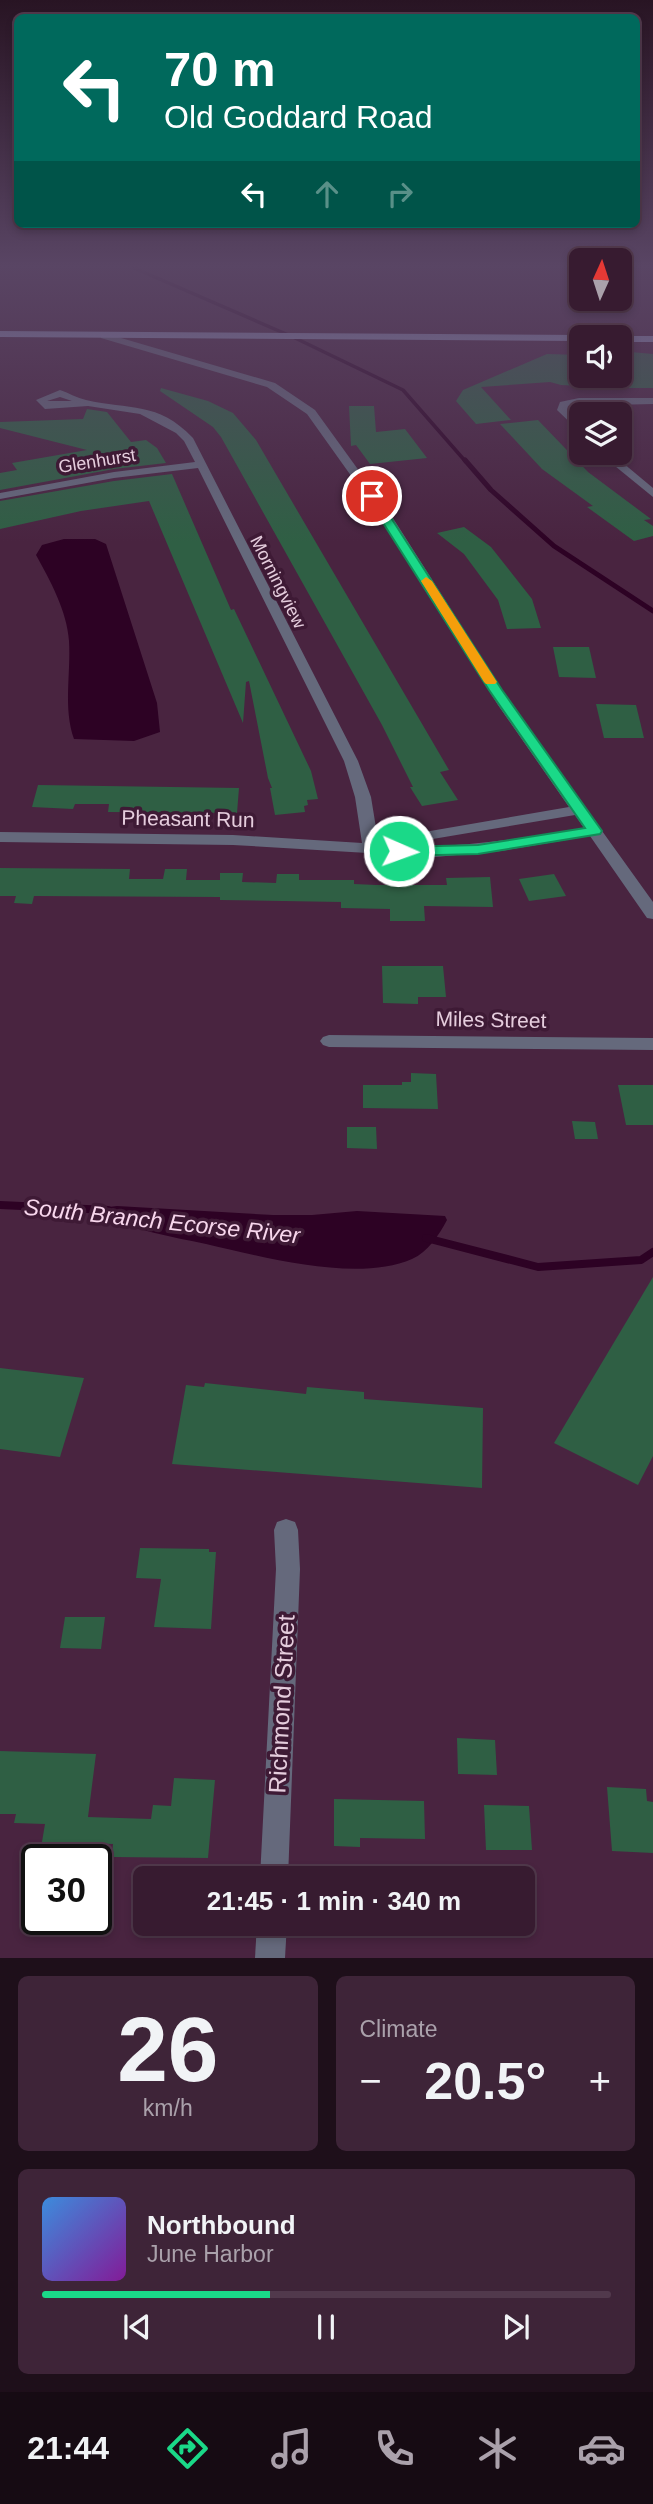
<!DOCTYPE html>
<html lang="en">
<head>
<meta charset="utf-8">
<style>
	body { margin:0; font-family:Helvetica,sans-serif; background:#3e2438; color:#f1f3f6; height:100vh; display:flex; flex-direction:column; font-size:26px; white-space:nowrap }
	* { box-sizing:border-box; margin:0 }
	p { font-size:23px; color:#aaa1ab }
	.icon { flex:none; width:38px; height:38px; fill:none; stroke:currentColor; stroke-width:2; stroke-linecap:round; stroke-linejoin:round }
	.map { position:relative; height:1958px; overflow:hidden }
	.side { display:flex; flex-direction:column; gap:18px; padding:18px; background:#1e0f1a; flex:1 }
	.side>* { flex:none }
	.guide { position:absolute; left:14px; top:14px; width:626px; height:214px; border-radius:10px; box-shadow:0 4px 10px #0003,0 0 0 2px #51394c; background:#00695c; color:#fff; overflow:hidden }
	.needle { width:46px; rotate:3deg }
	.controls { position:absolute; left:569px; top:248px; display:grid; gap:14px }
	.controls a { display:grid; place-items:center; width:63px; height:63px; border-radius:10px; background:#371b30; box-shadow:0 4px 10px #0003,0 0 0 2px #51394c; font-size:35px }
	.speed { position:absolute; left:21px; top:1844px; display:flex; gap:14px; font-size:35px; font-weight:700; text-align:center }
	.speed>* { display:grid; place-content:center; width:91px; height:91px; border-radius:50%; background:#371b30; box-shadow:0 4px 10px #0003,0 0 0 2px #51394c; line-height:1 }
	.speed .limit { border:4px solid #111; border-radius:10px; background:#fff; color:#111 }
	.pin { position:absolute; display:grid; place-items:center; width:60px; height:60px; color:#fff; margin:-30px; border:4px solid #fff; border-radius:50%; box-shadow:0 2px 7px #0007 }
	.me { position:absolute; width:77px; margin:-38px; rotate:92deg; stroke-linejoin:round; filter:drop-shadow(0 0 5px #0008) }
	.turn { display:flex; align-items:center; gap:24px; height:147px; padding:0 35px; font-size:32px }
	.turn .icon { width:91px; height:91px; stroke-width:2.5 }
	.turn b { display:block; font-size:49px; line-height:60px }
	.lanes { display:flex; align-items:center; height:66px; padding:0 35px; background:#0003; justify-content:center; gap:35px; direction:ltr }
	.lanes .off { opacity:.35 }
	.big { font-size:52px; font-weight:700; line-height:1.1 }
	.side .widget { flex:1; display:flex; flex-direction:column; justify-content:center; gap:10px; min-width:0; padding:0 24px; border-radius:10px; background:#3e2438 }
	.side .dial { align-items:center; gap:0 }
	.dial b { font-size:91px; line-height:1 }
	.song { display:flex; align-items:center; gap:21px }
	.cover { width:84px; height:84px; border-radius:10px; background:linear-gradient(135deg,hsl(210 70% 55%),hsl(290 70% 35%)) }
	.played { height:7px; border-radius:4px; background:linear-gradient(90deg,#1ad988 40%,#51394c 40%) }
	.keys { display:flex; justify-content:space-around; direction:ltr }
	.heat { display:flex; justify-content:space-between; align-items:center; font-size:38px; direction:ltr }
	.side .tiles { flex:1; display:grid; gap:18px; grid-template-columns:1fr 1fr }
	.widget:last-child { grid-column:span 2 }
	.trip { position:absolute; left:133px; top:1866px; width:402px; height:70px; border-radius:10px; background:#371b30; box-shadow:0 4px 10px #0003,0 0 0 2px #51394c; font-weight:700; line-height:70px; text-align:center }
	.menu { display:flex; height:112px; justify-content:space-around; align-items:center; background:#160b13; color:#aaa1ab }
	.menu .icon { width:49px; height:49px }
	.menu .on { color:#1ad988 }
	.menu b { font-size:32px; color:#f1f3f6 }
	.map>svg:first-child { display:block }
	.water { fill:#2d0224 }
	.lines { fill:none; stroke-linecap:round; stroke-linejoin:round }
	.stream-far2 { stroke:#2d0224; stroke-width:3.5 }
	.stream-far1 { stroke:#2d0224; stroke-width:5 }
	.stream { stroke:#2d0224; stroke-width:8 }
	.building { fill:#2f5f44 }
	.minor { fill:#65697c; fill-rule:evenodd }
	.major { fill:#969dc5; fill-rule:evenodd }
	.route { fill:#1ad988; stroke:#118d58; stroke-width:2 }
	.slow { fill:#f59e0b }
	.labels { text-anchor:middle; stroke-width:7; stroke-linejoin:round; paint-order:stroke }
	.far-street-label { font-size:18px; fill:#e5cddd; stroke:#3e1a35 }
	.street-label { font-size:21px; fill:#e5cddd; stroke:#3e1a35 }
	.water-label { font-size:23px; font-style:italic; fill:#f8d7ed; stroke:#3e1a35 }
	.near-street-label { font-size:24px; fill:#e5cddd; stroke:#3e1a35 }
</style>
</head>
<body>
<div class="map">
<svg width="653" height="1958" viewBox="0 0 653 1958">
	<rect width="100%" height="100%" fill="#492440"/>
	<g class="water">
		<path d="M64 539H95L106 544 157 703 160 732 134 741 74 739C63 708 71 674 69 641 67 611 50 580 36 555L42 545Z"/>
		<path d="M117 1206 273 1215H312L357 1211 445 1216 447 1220C439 1235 428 1252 412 1259 357 1283 263 1257 206 1244 172 1237 135 1230 103 1216L101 1208Z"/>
	</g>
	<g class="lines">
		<polyline class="stream-far2" points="134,268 293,337 403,390 466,462"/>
		<polyline class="stream-far1" points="465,460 491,490 554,546 653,611"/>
		<g class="stream">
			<polyline points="0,1205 108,1210"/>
			<polyline points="426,1238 538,1267 641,1260 653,1252"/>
		</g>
	</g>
	<g class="building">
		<polygon points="620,351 653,354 653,388 620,388"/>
		<polygon points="547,354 581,355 581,386 561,385 550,382 481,387 511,420 476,424 456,401 463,390"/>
		<polygon points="161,388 208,401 233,413 256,440 449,770 440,772 458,800 422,806 410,787 413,787 382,725 221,437 213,427 160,391"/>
		<polygon points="349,406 374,406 376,432 405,429 427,458 370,464 356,445 351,446"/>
		<polygon points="87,409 107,412 131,442 146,440 157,448 166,463 114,469 0,490 0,473 17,470 12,463 87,450 0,428 0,422 83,419"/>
		<polygon points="538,420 588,472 651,519 644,520 653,526 653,536 634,541 587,507 593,506 542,469 500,424"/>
		<polygon points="172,474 231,610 234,609 311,771 318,799 307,800 308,805 304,806 305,812 275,815 270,788 272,788 268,778 249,681 246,682 243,723 149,501 81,511 0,529 0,501 114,481"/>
		<polygon points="464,527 491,547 532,599 541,628 507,629 498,600 464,554 437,533"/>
		<polygon points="553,647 589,647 596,678 559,677"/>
		<polygon points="596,704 636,705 644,738 604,738"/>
		<polygon points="38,785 239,788 237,813 108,812 109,804 75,804 73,809 32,807"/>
		<polygon points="0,868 130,869 129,879 163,879 165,869 187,869 186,880 220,880 220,873 243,873 242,882 276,883 277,874 299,874 299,880 354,880 354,884 376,885 447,885 446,878 490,877 493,907 424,906 425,921 390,921 390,909 341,908 341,902 220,900 220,897 34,896 32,904 14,903 16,896 0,896"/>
		<polygon points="554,874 566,896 529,901 519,879"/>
		<polygon points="382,966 443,966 446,997 418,997 418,1004 383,1003"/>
		<polygon points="411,1073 436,1074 438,1109 363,1108 363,1085 402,1085 402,1082 411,1082"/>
		<polygon points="618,1085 653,1085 653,1125 626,1125"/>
		<polygon points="572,1121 595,1122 598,1139 575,1139"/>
		<polygon points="347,1127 376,1127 377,1149 347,1148"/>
		<polygon points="653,1277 653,1456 638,1485 554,1443"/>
		<polygon points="0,1368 84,1378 60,1457 0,1449"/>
		<polygon points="205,1383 306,1394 307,1387 364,1392 364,1399 483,1408 482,1488 172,1464 186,1385 204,1387"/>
		<polygon points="140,1548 209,1549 209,1552 216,1552 211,1629 154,1627 161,1579 136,1578"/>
		<polygon points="65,1617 105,1617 101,1649 60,1648"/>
		<polygon points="457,1738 495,1740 497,1775 458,1774"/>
		<polygon points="0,1751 96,1754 88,1817 151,1819 153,1805 171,1806 174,1778 215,1780 208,1858 112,1857 113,1844 42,1842 45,1824 14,1823 16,1814 0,1814"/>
		<polygon points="607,1787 646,1789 647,1801 653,1802 653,1853 612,1851"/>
		<polygon points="334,1799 424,1801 425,1839 360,1838 360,1847 334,1846"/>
		<polygon points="484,1805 529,1806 532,1850 486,1850"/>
	</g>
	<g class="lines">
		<g class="minor">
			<path d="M104 333 275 383 315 410 391 515 511 704 653 902V919L647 918 590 836 501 851 435 857 233 845 0 842V832L233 835 362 843 355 797 344 761 198 468 114 478 0 499V493L114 472 195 462 184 441 176 433 140 414 88 406 45 409 36 400 60 390C69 393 77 398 86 400 129 410 158 401 193 438L358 761 371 797 378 840 569 807 498 705 379 515 307 414 267 387 101 338V334ZM60 397 72 401H47ZM575 815 584 828C522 838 460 849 397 845Z"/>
			<polygon points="579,398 653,398 653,404 568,406 567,410 581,424 581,433 557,410 560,402"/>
			<polygon points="599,453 611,453 653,488 653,497"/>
			<polygon points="329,1035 653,1038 653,1050 329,1047 323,1045 320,1041 323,1037"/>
			<polygon points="286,1519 295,1522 298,1530 300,1569 288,1878 260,1878 276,1569 274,1530 277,1522"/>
			<polygon points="257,1923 287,1923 285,1958 255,1958"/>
		</g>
		<g class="major">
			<polygon points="0,331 581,335 586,338 581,338 581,341 0,337"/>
			<polygon points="620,336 653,336 653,342 620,342 620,338 616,338"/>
		</g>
	</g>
	<linearGradient id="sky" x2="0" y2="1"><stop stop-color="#281423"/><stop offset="0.49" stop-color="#594564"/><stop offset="1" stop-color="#594564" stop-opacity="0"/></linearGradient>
	<rect width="653" height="542" fill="url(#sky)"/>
	<polygon class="route" points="368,494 377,496 502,690 602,831 600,834 478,854 399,856 392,851 399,847 478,845 585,828 489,690 366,496"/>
	<polygon class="slow" points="426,577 432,581 497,682 495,684 486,684 484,682 421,581"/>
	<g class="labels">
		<g class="far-street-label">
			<text transform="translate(97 461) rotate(-9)" y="6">Glenhurst</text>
			<text transform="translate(278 582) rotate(63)" y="6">Morningview</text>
		</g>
		<g class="street-label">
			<text transform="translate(188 819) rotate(1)" y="7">Pheasant Run</text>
			<text transform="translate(491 1020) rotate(1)" y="7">Miles Street</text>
		</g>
		<g class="water-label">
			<text transform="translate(162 1221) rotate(6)" y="8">South Branch Ecorse River</text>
		</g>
		<g class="near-street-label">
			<text transform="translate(282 1704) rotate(-87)" y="8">Richmond Street</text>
		</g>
	</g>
</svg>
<div class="controls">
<a><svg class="needle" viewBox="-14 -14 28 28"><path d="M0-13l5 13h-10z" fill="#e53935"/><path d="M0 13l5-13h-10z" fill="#aaa1ab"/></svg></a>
<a><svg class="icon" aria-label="sound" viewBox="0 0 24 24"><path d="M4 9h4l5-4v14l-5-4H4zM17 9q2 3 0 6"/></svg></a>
<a><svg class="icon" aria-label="layers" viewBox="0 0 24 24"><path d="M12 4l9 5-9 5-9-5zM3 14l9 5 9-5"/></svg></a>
</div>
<div class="speed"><div class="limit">30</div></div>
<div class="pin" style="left:372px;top:496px;background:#d93025"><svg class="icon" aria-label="arrive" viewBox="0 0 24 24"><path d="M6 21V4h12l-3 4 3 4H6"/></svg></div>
<svg class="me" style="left:399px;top:851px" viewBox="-20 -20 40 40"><circle r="17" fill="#1ad988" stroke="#fff" stroke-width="3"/><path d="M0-11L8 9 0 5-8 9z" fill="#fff"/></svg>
<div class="trip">21:45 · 1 min · 340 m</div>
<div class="guide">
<div class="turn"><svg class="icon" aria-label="left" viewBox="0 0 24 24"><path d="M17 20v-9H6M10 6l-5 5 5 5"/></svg><div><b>70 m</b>Old Goddard Road</div></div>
<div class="lanes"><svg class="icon" aria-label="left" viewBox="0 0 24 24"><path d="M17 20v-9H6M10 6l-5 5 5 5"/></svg><svg class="icon off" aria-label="ahead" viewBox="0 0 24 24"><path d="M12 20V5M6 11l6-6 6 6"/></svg><svg class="icon off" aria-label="right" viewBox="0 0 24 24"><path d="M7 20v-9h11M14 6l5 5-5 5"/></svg></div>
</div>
</div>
<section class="side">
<div class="tiles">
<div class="widget dial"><b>26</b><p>km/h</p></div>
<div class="widget"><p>Climate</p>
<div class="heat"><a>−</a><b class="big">20.5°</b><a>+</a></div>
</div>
<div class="widget">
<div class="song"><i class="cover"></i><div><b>Northbound</b><p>June Harbor</p></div></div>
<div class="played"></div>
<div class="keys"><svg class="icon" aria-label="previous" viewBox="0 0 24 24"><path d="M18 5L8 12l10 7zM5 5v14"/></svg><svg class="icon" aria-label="pause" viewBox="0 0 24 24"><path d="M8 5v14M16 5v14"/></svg><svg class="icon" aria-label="next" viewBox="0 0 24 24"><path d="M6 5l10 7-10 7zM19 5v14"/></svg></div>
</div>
</div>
</section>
<nav class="menu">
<b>21:44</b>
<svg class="icon on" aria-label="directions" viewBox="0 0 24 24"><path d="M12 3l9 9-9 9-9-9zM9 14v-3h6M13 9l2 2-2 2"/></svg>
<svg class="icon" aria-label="music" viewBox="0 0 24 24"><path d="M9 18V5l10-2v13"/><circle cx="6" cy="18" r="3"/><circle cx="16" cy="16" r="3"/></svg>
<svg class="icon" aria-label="phone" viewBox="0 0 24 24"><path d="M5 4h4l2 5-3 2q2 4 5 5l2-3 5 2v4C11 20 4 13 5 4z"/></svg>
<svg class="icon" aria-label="climate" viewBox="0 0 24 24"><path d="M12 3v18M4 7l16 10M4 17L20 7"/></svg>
<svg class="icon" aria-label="car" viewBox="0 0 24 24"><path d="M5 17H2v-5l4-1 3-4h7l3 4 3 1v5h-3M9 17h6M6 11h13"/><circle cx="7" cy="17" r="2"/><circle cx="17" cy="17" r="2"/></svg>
</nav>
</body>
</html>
